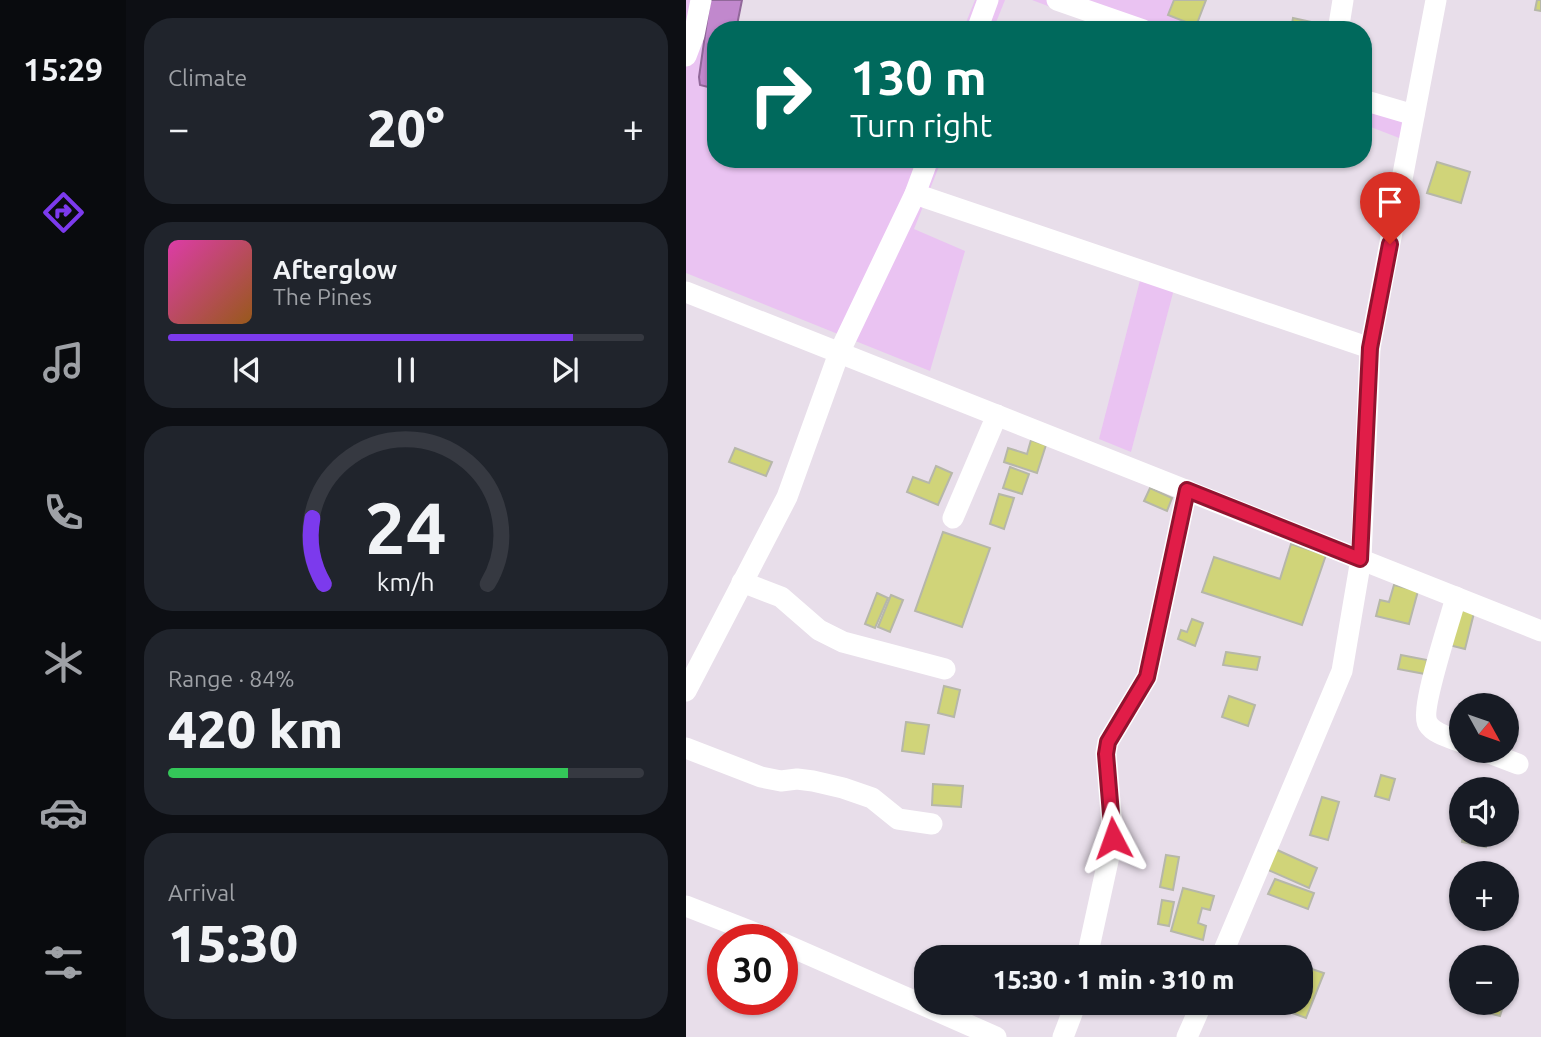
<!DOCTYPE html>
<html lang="en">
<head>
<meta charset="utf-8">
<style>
	body { margin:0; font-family:Ubuntu,sans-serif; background:#20242c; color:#f1f3f6; height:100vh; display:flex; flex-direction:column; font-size:26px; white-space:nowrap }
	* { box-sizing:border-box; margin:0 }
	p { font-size:23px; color:#9ea1a6 }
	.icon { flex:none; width:38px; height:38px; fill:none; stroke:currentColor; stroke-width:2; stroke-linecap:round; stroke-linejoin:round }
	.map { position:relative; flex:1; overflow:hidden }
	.details { display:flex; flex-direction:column; gap:18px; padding:18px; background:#0d0f14; width:560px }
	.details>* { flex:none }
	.hud { position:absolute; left:21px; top:21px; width:665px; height:147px; border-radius:28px; box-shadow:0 2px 5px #0004; background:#00695c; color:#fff; overflow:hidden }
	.needle { width:46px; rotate:130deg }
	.tools { position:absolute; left:763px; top:693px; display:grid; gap:14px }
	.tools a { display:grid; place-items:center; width:70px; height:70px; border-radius:50%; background:#171b24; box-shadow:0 2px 5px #0004; font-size:35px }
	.speed { position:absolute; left:21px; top:924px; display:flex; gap:14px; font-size:35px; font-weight:700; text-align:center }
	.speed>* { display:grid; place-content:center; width:91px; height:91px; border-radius:50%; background:#171b24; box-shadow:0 2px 5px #0004; line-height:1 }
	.speed .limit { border:10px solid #d22; background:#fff; color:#111 }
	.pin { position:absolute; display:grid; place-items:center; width:60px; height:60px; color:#fff; margin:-72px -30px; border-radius:50% 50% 50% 0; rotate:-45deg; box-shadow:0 0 7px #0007 }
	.pin .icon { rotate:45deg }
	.me { position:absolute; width:77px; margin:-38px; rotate:356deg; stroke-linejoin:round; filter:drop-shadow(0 0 5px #0008) }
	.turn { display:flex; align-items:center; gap:24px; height:147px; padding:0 28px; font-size:32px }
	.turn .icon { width:91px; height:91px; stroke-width:2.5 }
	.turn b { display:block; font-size:49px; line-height:60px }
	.big { font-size:52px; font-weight:800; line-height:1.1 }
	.details .widget { flex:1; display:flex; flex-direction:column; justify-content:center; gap:10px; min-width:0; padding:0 24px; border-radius:28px; background:#20242c }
	.details .dial { align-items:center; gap:0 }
	.dial svg { height:182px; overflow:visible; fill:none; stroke:#363941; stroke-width:7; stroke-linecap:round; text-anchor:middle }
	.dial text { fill:#f1f3f6; stroke:none }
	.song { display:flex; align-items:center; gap:21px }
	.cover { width:84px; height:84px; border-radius:10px; background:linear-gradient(135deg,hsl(320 70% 55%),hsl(30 70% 35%)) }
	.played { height:7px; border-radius:4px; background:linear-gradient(90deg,#7c3aed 85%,#363941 85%) }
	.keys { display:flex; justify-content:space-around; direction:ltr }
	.heat { display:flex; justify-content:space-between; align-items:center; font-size:38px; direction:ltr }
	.charge { height:10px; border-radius:5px; background:linear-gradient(90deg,#34c759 84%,#363941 0) }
	.trip { position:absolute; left:228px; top:945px; width:399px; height:70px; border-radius:28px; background:#171b24; box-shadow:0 2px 5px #0004; font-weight:800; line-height:70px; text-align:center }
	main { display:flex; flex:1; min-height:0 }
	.tabs { display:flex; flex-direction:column; width:126px; justify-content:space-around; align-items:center; background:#090b0e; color:#9ea1a6 }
	.tabs .icon { width:49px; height:49px }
	.tabs .on { color:#7c3aed }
	.tabs b { font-size:32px; color:#f1f3f6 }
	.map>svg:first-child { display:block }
	.green { fill:#eac3f2 }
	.water { fill:#c188cd; stroke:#91689a; stroke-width:2 }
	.building { fill:#d0d479; stroke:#b6b7a9; stroke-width:2 }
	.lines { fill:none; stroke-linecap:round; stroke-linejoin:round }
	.street { stroke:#fff; stroke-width:21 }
	.route-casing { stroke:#92132f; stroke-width:18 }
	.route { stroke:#e11d48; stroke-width:12 }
</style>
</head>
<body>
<main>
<nav class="tabs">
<b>15:29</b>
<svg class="icon on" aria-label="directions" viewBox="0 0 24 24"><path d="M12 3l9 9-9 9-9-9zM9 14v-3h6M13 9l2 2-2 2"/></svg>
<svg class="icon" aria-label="music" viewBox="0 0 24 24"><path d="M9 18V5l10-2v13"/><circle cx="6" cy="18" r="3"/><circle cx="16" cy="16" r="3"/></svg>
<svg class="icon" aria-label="phone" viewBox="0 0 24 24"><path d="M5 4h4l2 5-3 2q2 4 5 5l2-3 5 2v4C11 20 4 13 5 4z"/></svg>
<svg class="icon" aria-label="climate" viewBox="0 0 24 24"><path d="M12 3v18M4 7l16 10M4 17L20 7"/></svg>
<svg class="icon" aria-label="car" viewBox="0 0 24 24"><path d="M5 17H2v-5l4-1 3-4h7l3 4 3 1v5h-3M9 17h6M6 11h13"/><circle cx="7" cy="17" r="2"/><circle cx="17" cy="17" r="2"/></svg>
<svg class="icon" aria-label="filters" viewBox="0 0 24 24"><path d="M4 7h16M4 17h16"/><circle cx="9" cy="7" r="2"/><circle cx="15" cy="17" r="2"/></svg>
</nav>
<section class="details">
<div class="widget"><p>Climate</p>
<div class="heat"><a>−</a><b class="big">20°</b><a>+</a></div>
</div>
<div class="widget">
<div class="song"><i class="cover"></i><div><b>Afterglow</b><p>The Pines</p></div></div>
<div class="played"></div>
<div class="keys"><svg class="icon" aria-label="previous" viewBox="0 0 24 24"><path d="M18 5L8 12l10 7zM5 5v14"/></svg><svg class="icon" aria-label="pause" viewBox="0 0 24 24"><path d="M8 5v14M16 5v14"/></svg><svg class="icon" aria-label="next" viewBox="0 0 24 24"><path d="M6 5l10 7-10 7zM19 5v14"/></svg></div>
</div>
<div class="widget dial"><svg viewBox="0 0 100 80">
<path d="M14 69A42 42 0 1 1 86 69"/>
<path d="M14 69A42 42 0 0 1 9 40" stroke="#7c3aed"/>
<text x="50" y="56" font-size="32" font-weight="700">24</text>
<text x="50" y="72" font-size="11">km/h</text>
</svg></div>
<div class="widget"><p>Range · 84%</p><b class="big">420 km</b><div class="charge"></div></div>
<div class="widget"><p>Arrival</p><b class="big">15:30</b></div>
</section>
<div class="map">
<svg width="855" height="1037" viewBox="0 0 855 1037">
	<rect width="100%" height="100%" fill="#e8deea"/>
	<g class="green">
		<polygon points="0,0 24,0 13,77 15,85 30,89 30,159 256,159 228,229 279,251 244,371 0,273"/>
		<polygon points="289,0 319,0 307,30 277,30"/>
		<polygon points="346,0 502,0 492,30 425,30"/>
		<polygon points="677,105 725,122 721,141 677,124"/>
		<polygon points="458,265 492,274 445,452 413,439"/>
	</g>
	<polygon class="water" points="24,0 56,0 50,30 30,30 30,89 14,85 13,77"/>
	<g class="building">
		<polygon points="488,0 520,0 510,26 482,15"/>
		<polygon points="851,0 855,0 855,11 849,10"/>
		<polygon points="607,18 630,23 628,30 605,30"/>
		<polygon points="677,36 680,36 677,74"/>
		<polygon points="751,162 784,172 775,203 741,193"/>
		<polygon points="345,440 360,445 351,473 318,462 322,448 341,454"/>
		<polygon points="49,448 86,462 80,476 43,462"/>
		<polygon points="250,466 266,473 252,505 221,492 227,477 243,483"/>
		<polygon points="324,467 343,474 336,494 317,488"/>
		<polygon points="464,488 486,498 481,511 458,501"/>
		<polygon points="313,494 328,498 318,529 304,524"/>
		<polygon points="257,532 304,548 276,627 229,611"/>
		<polygon points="605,544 640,555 616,625 516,592 528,557 594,579"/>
		<polygon points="708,585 732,591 723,624 690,616 694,600 703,602"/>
		<polygon points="191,593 202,598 189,628 179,624"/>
		<polygon points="205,595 217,600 204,632 192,627"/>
		<polygon points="771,609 788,613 779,649 763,645"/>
		<polygon points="506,619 517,623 509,646 492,639 495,630 501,632"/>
		<polygon points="540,652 574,657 571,670 537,665"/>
		<polygon points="715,655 741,660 739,674 712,669"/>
		<polygon points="258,686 274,690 268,717 252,713"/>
		<polygon points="543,696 569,705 562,726 536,717"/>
		<polygon points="220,722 243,725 238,754 216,751"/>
		<polygon points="695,775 709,779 703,800 689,796"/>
		<polygon points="247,784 277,786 275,807 246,805"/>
		<polygon points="636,797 653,802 642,840 624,835"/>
		<polygon points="777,835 803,835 800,847 776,842"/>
		<polygon points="589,849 631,868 623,888 580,869"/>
		<polygon points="480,855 493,857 487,890 474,887"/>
		<polygon points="589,879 628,893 622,909 582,894"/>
		<polygon points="497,888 528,896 524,910 516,908 512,923 520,926 517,940 485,931"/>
		<polygon points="476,900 488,902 483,926 472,924"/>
		<polygon points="546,951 564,957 544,957"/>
		<polygon points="617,966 638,973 620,1018 579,1003 614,1003 614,974"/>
		<polygon points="798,1003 818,1003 814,1016 795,1011"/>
	</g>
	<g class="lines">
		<g class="street">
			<polyline points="371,0 457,30"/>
			<polyline points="653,25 657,0"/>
			<polyline points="291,30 302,0"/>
			<polyline points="0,56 8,35 15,0"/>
			<polyline points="677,100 728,115"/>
			<polyline points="229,194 684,348"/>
			<polyline points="0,292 855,631"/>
			<polyline points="267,518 311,415"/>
			<polyline points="56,582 95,597 133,630 157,642 259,669"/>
			<path d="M770 597C765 618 733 710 742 724 748 734 765 738 775 742"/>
			<polyline points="0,691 101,497 153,353 229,194 242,159"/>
			<polyline points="0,748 75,777 95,781 111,779 127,781 157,788 186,798 212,819 246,824"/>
			<polyline points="798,751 832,764"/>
			<polyline points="0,906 87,940"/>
			<polyline points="96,943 310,1037"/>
			<polyline points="401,957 427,838 420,753 422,742 461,677 501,490"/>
			<polyline points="535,957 656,671 675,559 684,348 750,0"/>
			<polyline points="377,1037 390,1003"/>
			<polyline points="501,1037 516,1003"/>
		</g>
	</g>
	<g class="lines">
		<g class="route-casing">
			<polyline id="route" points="427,838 420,754 422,742 461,677 501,490 674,559 684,348 704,244"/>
		</g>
		<use href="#route" class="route"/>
	</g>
</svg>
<div class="tools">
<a><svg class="needle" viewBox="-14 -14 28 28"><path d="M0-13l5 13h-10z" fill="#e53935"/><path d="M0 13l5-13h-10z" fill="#9ea1a6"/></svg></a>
<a><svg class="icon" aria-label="sound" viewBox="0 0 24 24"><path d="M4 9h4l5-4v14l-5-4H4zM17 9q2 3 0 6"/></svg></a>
<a>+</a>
<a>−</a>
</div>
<div class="speed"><div class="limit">30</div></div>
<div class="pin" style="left:704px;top:244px;background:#d93025"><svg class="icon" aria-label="arrive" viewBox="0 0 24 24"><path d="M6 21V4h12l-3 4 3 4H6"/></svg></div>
<svg class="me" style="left:427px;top:838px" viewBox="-20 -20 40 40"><path d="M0-17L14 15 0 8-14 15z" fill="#e11d48" stroke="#fff" stroke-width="4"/></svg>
<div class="trip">15:30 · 1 min · 310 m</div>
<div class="hud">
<div class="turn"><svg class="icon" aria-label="right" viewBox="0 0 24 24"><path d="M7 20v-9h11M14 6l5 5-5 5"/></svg><div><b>130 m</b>Turn right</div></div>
</div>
</div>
</main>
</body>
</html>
